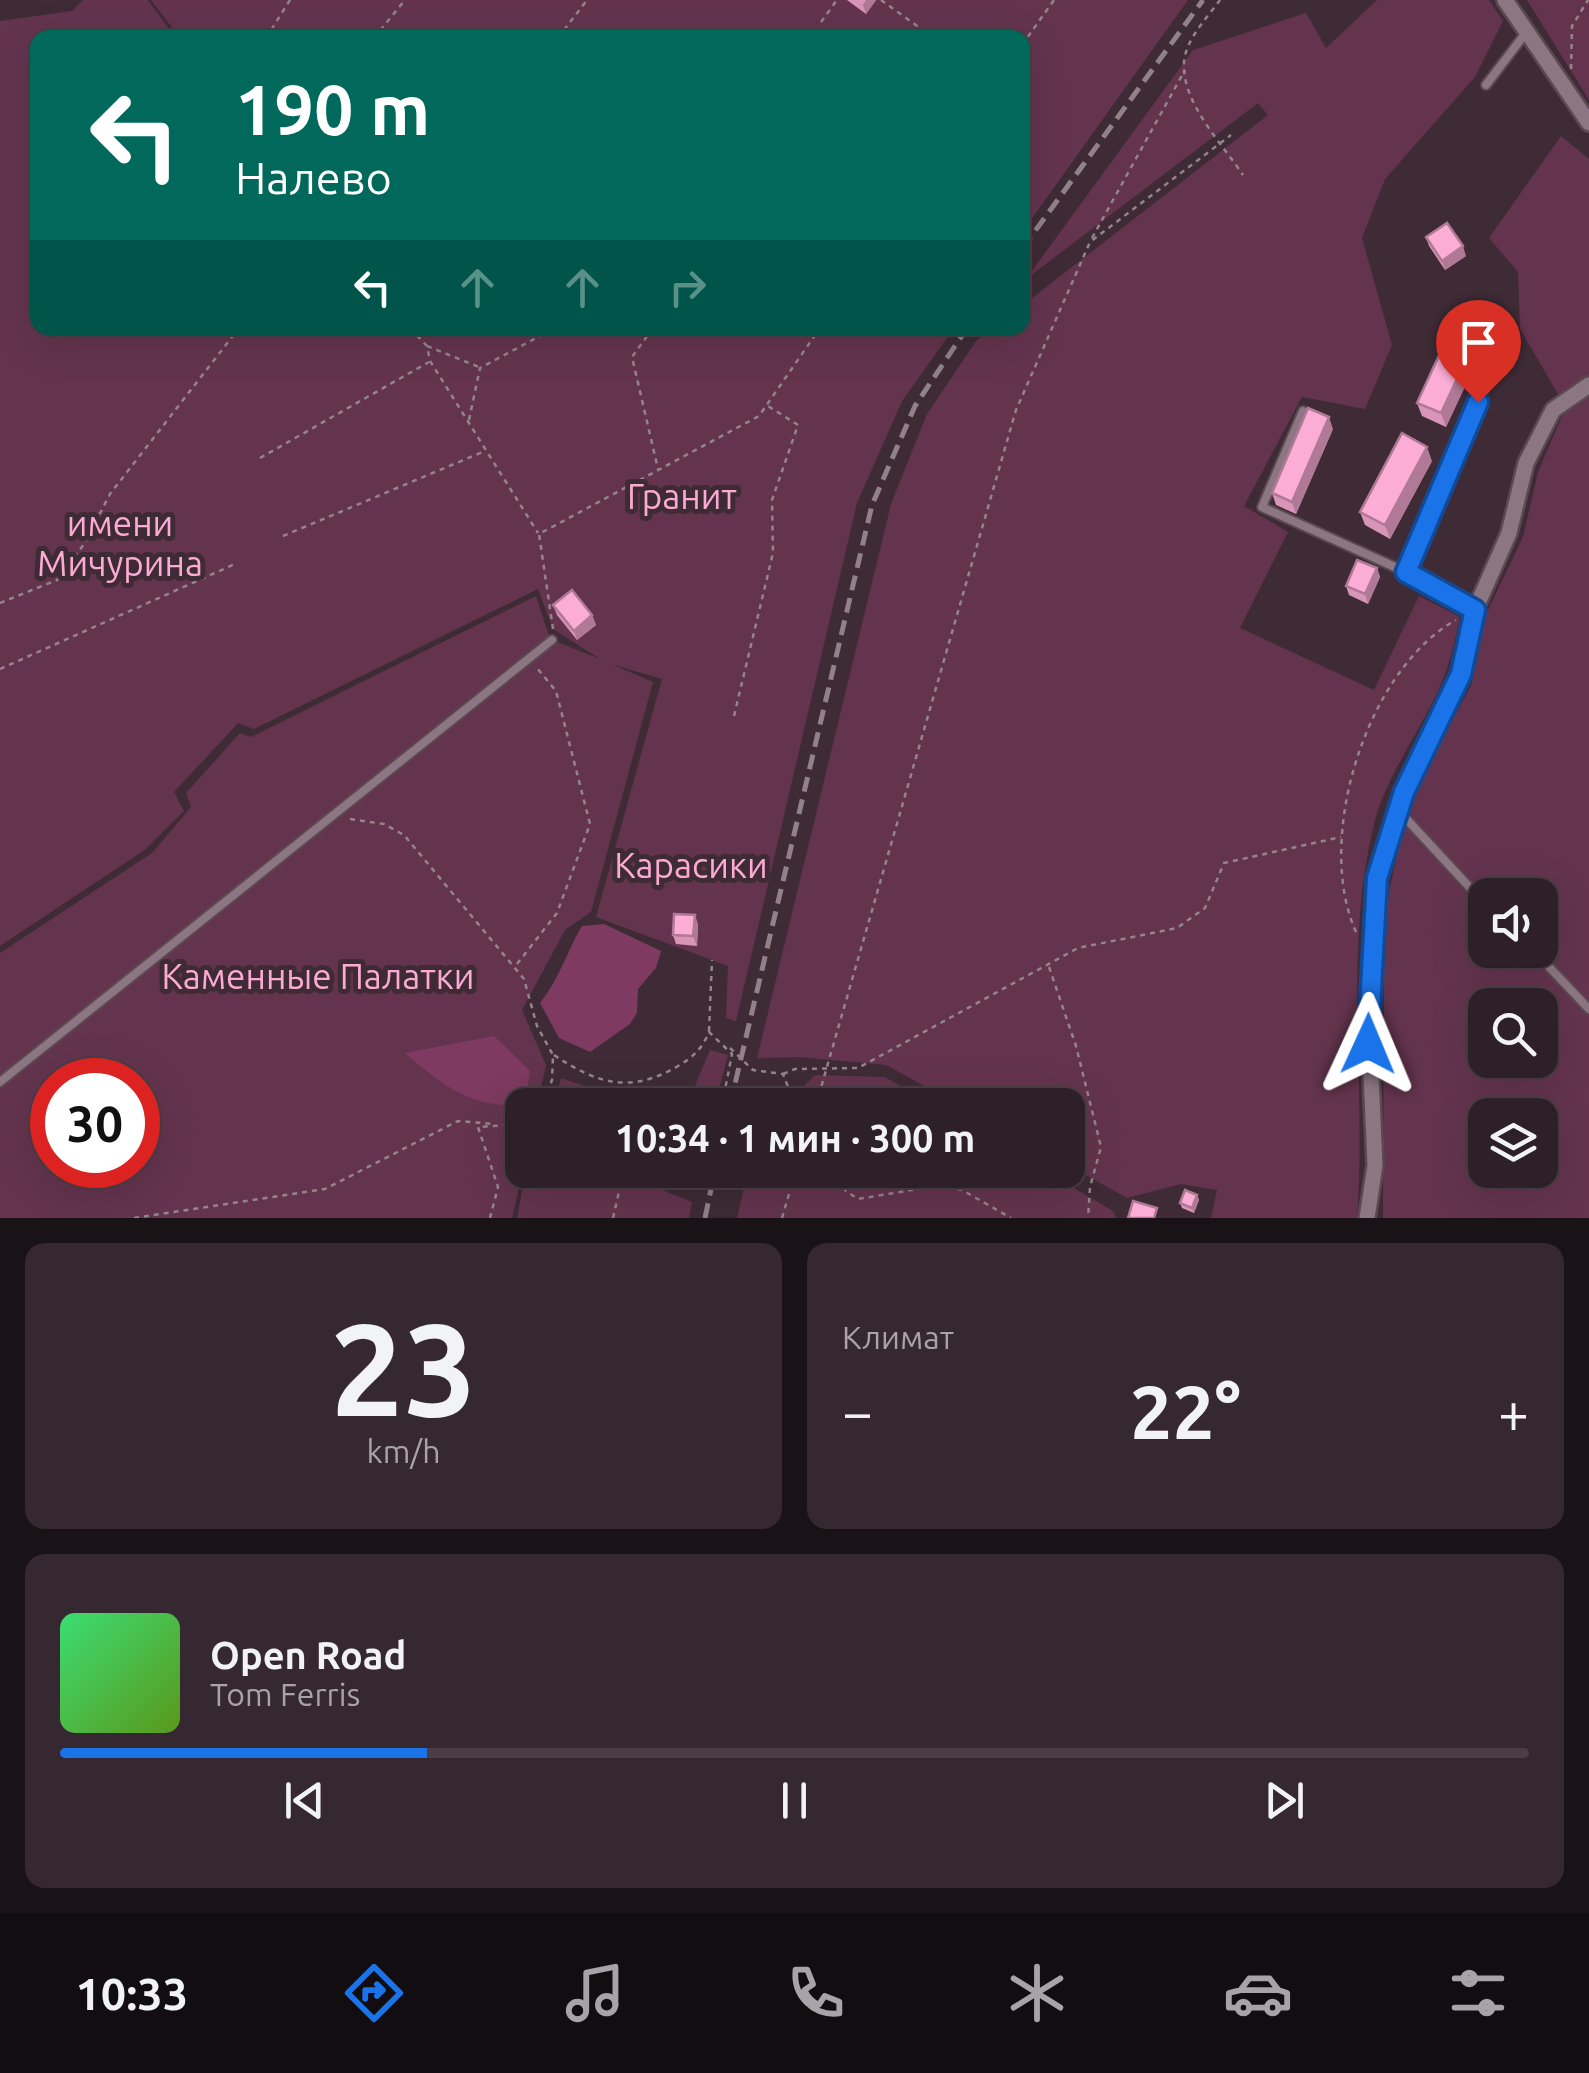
<!DOCTYPE html>
<html lang="ru">
<head>
<meta charset="utf-8">
<style>
	body { margin:0; font-family:Ubuntu,sans-serif; background:#362830; color:#f1f3f6; height:100vh; display:flex; flex-direction:column; font-size:38px; white-space:nowrap }
	* { box-sizing:border-box; margin:0 }
	p { font-size:32px; color:#a7a3a8 }
	.icon { flex:none; width:55px; height:55px; fill:none; stroke:currentColor; stroke-width:2; stroke-linecap:round; stroke-linejoin:round }
	.map { position:relative; height:1218px; overflow:hidden }
	.drawer { display:flex; flex-direction:column; gap:25px; padding:25px; background:#191216; flex:1 }
	.drawer>* { flex:none }
	.banner { position:absolute; left:30px; top:30px; width:1000px; height:305px; border-radius:20px; box-shadow:0 10px 40px #0002,0 0 0 2px #493e45; background:#00695c; color:#fff; overflow:hidden }
	.fabs { position:absolute; left:1468px; top:878px; display:grid; gap:20px }
	.fabs a { display:grid; place-items:center; width:90px; height:90px; border-radius:20px; background:#2e2028; box-shadow:0 10px 40px #0002,0 0 0 2px #493e45; font-size:50px }
	.speed { position:absolute; left:30px; top:1058px; display:flex; gap:20px; font-size:50px; font-weight:700; text-align:center }
	.speed>* { display:grid; place-content:center; width:130px; height:130px; border-radius:50%; background:#2e2028; box-shadow:0 10px 40px #0002,0 0 0 2px #493e45; line-height:1 }
	.speed .limit { border:15px solid #d22; background:#fff; color:#111 }
	.pin { position:absolute; display:grid; place-items:center; width:85px; height:85px; color:#fff; margin:-102px -42px; border-radius:50% 50% 50% 0; rotate:-45deg; box-shadow:0 0 10px #0007 }
	.pin .icon { rotate:45deg }
	.me { position:absolute; width:110px; margin:-55px; rotate:1deg; stroke-linejoin:round; filter:drop-shadow(0 0 8px #0008) }
	.turn { display:flex; align-items:center; gap:35px; height:210px; padding:0 40px; font-size:45px }
	.turn .icon { width:130px; height:130px; stroke-width:2.5 }
	.turn b { display:block; font-size:70px; line-height:85px }
	.lanes { display:flex; align-items:center; height:95px; padding:0 40px; background:#0003; justify-content:center; gap:50px; direction:ltr }
	.lanes .off { opacity:.35 }
	.big { font-size:75px; font-weight:700; line-height:1.1 }
	.drawer .widget { flex:1; display:flex; flex-direction:column; justify-content:center; gap:15px; min-width:0; padding:0 35px; border-radius:20px; background:#362830 }
	.drawer .dial { align-items:center; gap:0 }
	.dial b { font-size:130px; line-height:1 }
	.song { display:flex; align-items:center; gap:30px }
	.cover { width:120px; height:120px; border-radius:15px; background:linear-gradient(135deg,hsl(140 70% 55%),hsl(90 70% 35%)) }
	.played { height:10px; border-radius:5px; background:linear-gradient(90deg,#1a73e8 25%,#493e45 25%) }
	.keys { display:flex; justify-content:space-around; direction:ltr }
	.heat { display:flex; justify-content:space-between; align-items:center; font-size:55px; direction:ltr }
	.drawer .tiles { flex:1; display:grid; gap:25px; grid-template-columns:1fr 1fr }
	.widget:last-child { grid-column:span 2 }
	.trip { position:absolute; left:505px; top:1088px; width:580px; height:100px; border-radius:20px; background:#2e2028; box-shadow:0 10px 40px #0002,0 0 0 2px #493e45; font-weight:700; line-height:100px; text-align:center }
	.menu { display:flex; height:160px; justify-content:space-around; align-items:center; background:#120d10; color:#a7a3a8 }
	.menu .icon { width:70px; height:70px }
	.menu .selected { color:#1a73e8 }
	.menu b { font-size:45px; color:#f1f3f6 }
	.map>svg:first-child { display:block }
	.green { fill:#64344e; fill-rule:evenodd }
	.water { fill:#7e3a60 }
	.lines { fill:none; stroke-linecap:round; stroke-linejoin:round }
	.service-casing { stroke:#5a4951; stroke-width:12 }
	.minor-casing { stroke:#5a4951; stroke-width:20 }
	.path { stroke:#94848c; stroke-width:2.5; stroke-dasharray:5 5; stroke-linecap:butt }
	.service { stroke:#8c7681; stroke-width:8 }
	.minor { stroke:#8c7681; stroke-width:15 }
	.rail { stroke:#918189; stroke-width:5; stroke-dasharray:15 8; stroke-linecap:butt }
	.wall { fill:#d995b7 }
	.shaded-wall { fill:#b07995 }
	.building { fill:#fcadd5; stroke:#b07995; stroke-width:2.5 }
	.route-casing { stroke:#114b97; stroke-width:25 }
	.route { stroke:#1a73e8; stroke-width:18 }
	.labels { text-anchor:middle; stroke-width:10; stroke-linejoin:round; paint-order:stroke }
	.park-label { font-size:35px; fill:#fbaad3; stroke:#3e2b35 }
</style>
</head>
<body>
<div class="map">
<svg width="1589" height="1218" viewBox="0 0 1589 1218">
	<rect width="100%" height="100%" fill="#3e2b35"/>
	<g class="green">
		<path d="M83 0H148L175 37 38 38V328H954L902 401 857 503 736 1021 726 1018 728 966 596 917 662 679 611 664 653 682 591 912 565 930 522 1010 546 1065 537 1105H522L523 1170 512 1218H0V953L152 853 191 807 186 793 240 733 251 737 536 596 550 639 600 659 553 629 538 589 254 729 238 723 174 792 184 811 146 849 0 946V21L72 11ZM52 1080H138V1165H52Z"/>
		<polygon points="151,0 1188,0 1023,231 1022,38 180,38"/>
		<path d="M1377 0H1489L1503 21 1475 77 1385 179 1362 238 1392 345 1365 409 1302 397 1244 506 1288 532 1240 628 1374 690 1419 596 1460 617C1456 634 1453 652 1447 669 1427 725 1387 769 1373 828 1343 956 1367 1089 1357 1218H1211L1217 1190 1181 1184 1127 1198 1068 1165V1105H959L886 1065 799 1057 757 1058 891 504 927 414 976 341 994 328H1022L1023 305 1268 115 1258 103 1026 279 1193 50 1306 13 1326 48Z"/>
		<polygon points="1527,0 1589,0 1589,100"/>
		<polygon points="1561,136 1589,159 1589,379 1558,394 1520,329 1518,272 1489,238"/>
		<path d="M1589 396V1218H1383L1384 945 1389 891 1410 797 1471 686 1486 614 1523 537 1538 472 1562 416ZM1485 895H1540V950H1485ZM1485 1005H1540V1060H1485ZM1485 1115H1540V1170H1485Z"/>
		<polygon points="710,1050 728,1055 715,1105 650,1105 695,1086"/>
		<polygon points="815,1075 885,1077 933,1105 785,1105"/>
		<polygon points="561,1078 641,1105 554,1105"/>
		<polygon points="526,1170 647,1170 645,1183 692,1202 689,1218 517,1218"/>
		<polygon points="748,1170 1043,1170 1113,1211 1116,1218 737,1218"/>
	</g>
	<g class="water">
		<path d="M604 924 661 951 656 968 638 989 637 1013 630 1024 590 1052 559 1038 540 1003C560 978 566 953 582 926Z"/>
		<path d="M494 1036 530 1071 525 1105C473 1109 443 1086 405 1053Z"/>
	</g>
	<g class="lines">
		<g class="service-casing">
			<g id="service">
				<polyline points="1486,85 1525,34"/>
				<polyline points="1303,411 1262,507 1406,572 1475,610"/>
				<polyline points="1406,572 1492,370"/>
				<polyline points="1400,812 1485,904"/>
				<polyline points="1533,950 1589,1009"/>
				<polyline points="0,1082 552,640"/>
			</g>
		</g>
		<g class="minor-casing">
			<g id="minor">
				<polyline points="1505,0 1589,123"/>
				<polyline points="1367,1218 1375,1165 1368,1007 1377,878 1404,792 1461,673 1475,610 1509,533 1526,463 1553,410 1589,385"/>
			</g>
		</g>
		<g class="path">
			<polyline points="881,0 934,38"/>
			<path d="M1220 0C1207 18 1186 39 1184 62 1181 102 1223 145 1243 175"/>
			<polyline points="821,22 837,0"/>
			<polyline points="266,38 290,0"/>
			<polyline points="374,38 405,0"/>
			<polyline points="558,38 587,0"/>
			<polyline points="1022,45 1054,0"/>
			<polyline points="1571,69 1572,26 1588,0"/>
			<polyline points="1092,238 1185,70"/>
			<polyline points="410,328 427,346 430,361 538,533"/>
			<polyline points="653,328 632,357 658,469"/>
			<polyline points="427,346 479,367"/>
			<polyline points="469,420 480,368 555,328"/>
			<polyline points="260,458 429,362"/>
			<polyline points="283,536 485,451"/>
			<polyline points="0,603 57,580 84,544 110,494 239,328"/>
			<polyline points="553,629 539,534 759,416 820,328"/>
			<polyline points="0,669 235,564"/>
			<polyline points="734,716 773,553 772,500 798,425 768,406"/>
			<polyline points="350,819 384,824 404,835 524,979 537,1026 553,1055 552,1080 543,1105"/>
			<path d="M1356 932C1314 839 1366 670 1456 620"/>
			<polyline points="517,964 557,913 590,824 556,691 537,668"/>
			<polyline points="1049,967 1076,1046 1101,1147 1090,1187 1088,1218"/>
			<polyline points="709,1031 712,960"/>
			<polyline points="730,1048 753,1070 783,1074 795,1105"/>
			<path d="M554 1055C597 1084 631 1094 678 1066 693 1057 702 1049 709 1032L732 1054 722 1105"/>
			<polyline points="783,1074 795,1069 858,1068 1078,948 1177,928 1205,908 1224,863 1341,837"/>
			<polyline points="816,1105 1016,410 1090,242 1231,135"/>
			<polyline points="833,1170 846,1191 858,1199 942,1185 962,1190 1011,1218"/>
			<polyline points="134,1218 325,1189 458,1121 494,1124"/>
			<polyline points="490,1218 498,1187 478,1127 522,1124"/>
			<polyline points="613,1218 624,1170"/>
			<polyline points="782,1218 796,1170"/>
		</g>
		<use href="#service" class="service"/>
		<use href="#minor" class="minor"/>
		<g class="rail">
			<polyline points="1022,249 1203,0"/>
			<polyline points="730,1105 872,505 915,406 967,328"/>
			<polyline points="705,1218 715,1170"/>
		</g>
	</g>
	<g class="wall">
		<polygon points="847,0 876,0 866,14"/>
		<polygon points="1426,237 1466,256 1445,270 1429,246"/>
		<polygon points="1478,334 1483,348 1446,427 1422,416 1417,403"/>
		<polygon points="1333,429 1296,514 1276,505 1272,493"/>
		<polygon points="1432,461 1390,539 1365,525 1360,512"/>
		<polygon points="1377,568 1380,577 1368,604 1349,595 1346,586"/>
		<polygon points="553,605 592,615 596,625 577,640 557,615"/>
		<polygon points="695,915 698,925 697,946 676,944 673,935"/>
		<polygon points="654,1170 701,1170 695,1188 656,1176"/>
		<polygon points="1197,1195 1199,1200 1194,1213 1182,1208 1180,1203"/>
	</g>
	<g class="shaded-wall">
		<polygon points="866,0 876,0 866,14 863,5"/>
		<polygon points="1463,246 1466,256 1445,270 1442,261"/>
		<polygon points="1478,334 1483,348 1446,427 1441,413"/>
		<polygon points="1329,417 1333,429 1296,514 1292,502"/>
		<polygon points="1427,447 1432,461 1390,539 1385,525"/>
		<polygon points="1377,568 1380,577 1368,604 1365,594"/>
		<polygon points="592,615 596,625 577,640 574,631"/>
		<polygon points="695,915 698,925 697,946 693,936"/>
		<polygon points="691,1170 701,1170 695,1188 690,1175"/>
		<polygon points="1197,1195 1199,1200 1194,1213 1192,1208"/>
	</g>
	<g class="building">
		<polygon points="1447,223 1463,246 1442,261 1426,237"/>
		<polygon points="1454,323 1478,334 1441,413 1417,403"/>
		<polygon points="1308,408 1329,417 1292,502 1272,493"/>
		<polygon points="1402,433 1427,447 1385,525 1360,512"/>
		<polygon points="1357,560 1377,568 1365,594 1346,586"/>
		<polygon points="572,590 592,615 574,631 553,605"/>
		<polygon points="674,914 695,915 693,936 673,935"/>
		<polygon points="676,1170 691,1170 690,1175"/>
		<polygon points="1185,1190 1197,1195 1192,1208 1180,1203"/>
		<polygon points="1133,1201 1157,1208 1154,1218 1128,1218"/>
	</g>
	<g class="lines">
		<g class="route-casing">
			<polyline id="route" points="1368,1044 1377,878 1404,792 1461,674 1475,610 1406,572 1478,402"/>
		</g>
		<use href="#route" class="route"/>
	</g>
	<g class="labels">
		<g class="park-label">
			<text x="682" y="509">Гранит</text>
			<text x="120" y="536">имени<tspan x="120" dy="40">Мичурина</tspan></text>
			<text x="691" y="878">Карасики</text>
			<text x="318" y="989">Каменные Палатки</text>
		</g>
	</g>
</svg>
<div class="fabs">
<a><svg class="icon" aria-label="sound" viewBox="0 0 24 24"><path d="M4 9h4l5-4v14l-5-4H4zM17 9q2 3 0 6"/></svg></a>
<a><svg class="icon" aria-label="search" viewBox="0 0 24 24"><circle cx="10" cy="10" r="6"/><path d="M15 15l6 6"/></svg></a>
<a><svg class="icon" aria-label="layers" viewBox="0 0 24 24"><path d="M12 4l9 5-9 5-9-5zM3 14l9 5 9-5"/></svg></a>
</div>
<div class="speed"><div class="limit">30</div></div>
<div class="pin" style="left:1478px;top:402px;background:#d93025"><svg class="icon" aria-label="arrive" viewBox="0 0 24 24"><path d="M6 21V4h12l-3 4 3 4H6"/></svg></div>
<svg class="me" style="left:1368px;top:1044px" viewBox="-20 -20 40 40"><path d="M0-17L14 15 0 8-14 15z" fill="#1a73e8" stroke="#fff" stroke-width="4"/></svg>
<div class="trip">10:34 · 1 мин · 300 m</div>
<div class="banner">
<div class="turn"><svg class="icon" aria-label="left" viewBox="0 0 24 24"><path d="M17 20v-9H6M10 6l-5 5 5 5"/></svg><div><b>190 m</b>Налево</div></div>
<div class="lanes"><svg class="icon" aria-label="left" viewBox="0 0 24 24"><path d="M17 20v-9H6M10 6l-5 5 5 5"/></svg><svg class="icon off" aria-label="ahead" viewBox="0 0 24 24"><path d="M12 20V5M6 11l6-6 6 6"/></svg><svg class="icon off" aria-label="ahead" viewBox="0 0 24 24"><path d="M12 20V5M6 11l6-6 6 6"/></svg><svg class="icon off" aria-label="right" viewBox="0 0 24 24"><path d="M7 20v-9h11M14 6l5 5-5 5"/></svg></div>
</div>
</div>
<section class="drawer">
<div class="tiles">
<div class="widget dial"><b>23</b><p>km/h</p></div>
<div class="widget"><p>Климат</p>
<div class="heat"><a>−</a><b class="big">22°</b><a>+</a></div>
</div>
<div class="widget">
<div class="song"><i class="cover"></i><div><b>Open Road</b><p>Tom Ferris</p></div></div>
<div class="played"></div>
<div class="keys"><svg class="icon" aria-label="previous" viewBox="0 0 24 24"><path d="M18 5L8 12l10 7zM5 5v14"/></svg><svg class="icon" aria-label="pause" viewBox="0 0 24 24"><path d="M8 5v14M16 5v14"/></svg><svg class="icon" aria-label="next" viewBox="0 0 24 24"><path d="M6 5l10 7-10 7zM19 5v14"/></svg></div>
</div>
</div>
</section>
<nav class="menu">
<b>10:33</b>
<svg class="icon selected" aria-label="directions" viewBox="0 0 24 24"><path d="M12 3l9 9-9 9-9-9zM9 14v-3h6M13 9l2 2-2 2"/></svg>
<svg class="icon" aria-label="music" viewBox="0 0 24 24"><path d="M9 18V5l10-2v13"/><circle cx="6" cy="18" r="3"/><circle cx="16" cy="16" r="3"/></svg>
<svg class="icon" aria-label="phone" viewBox="0 0 24 24"><path d="M5 4h4l2 5-3 2q2 4 5 5l2-3 5 2v4C11 20 4 13 5 4z"/></svg>
<svg class="icon" aria-label="climate" viewBox="0 0 24 24"><path d="M12 3v18M4 7l16 10M4 17L20 7"/></svg>
<svg class="icon" aria-label="car" viewBox="0 0 24 24"><path d="M5 17H2v-5l4-1 3-4h7l3 4 3 1v5h-3M9 17h6M6 11h13"/><circle cx="7" cy="17" r="2"/><circle cx="17" cy="17" r="2"/></svg>
<svg class="icon" aria-label="filters" viewBox="0 0 24 24"><path d="M4 7h16M4 17h16"/><circle cx="9" cy="7" r="2"/><circle cx="15" cy="17" r="2"/></svg>
</nav>
</body>
</html>
